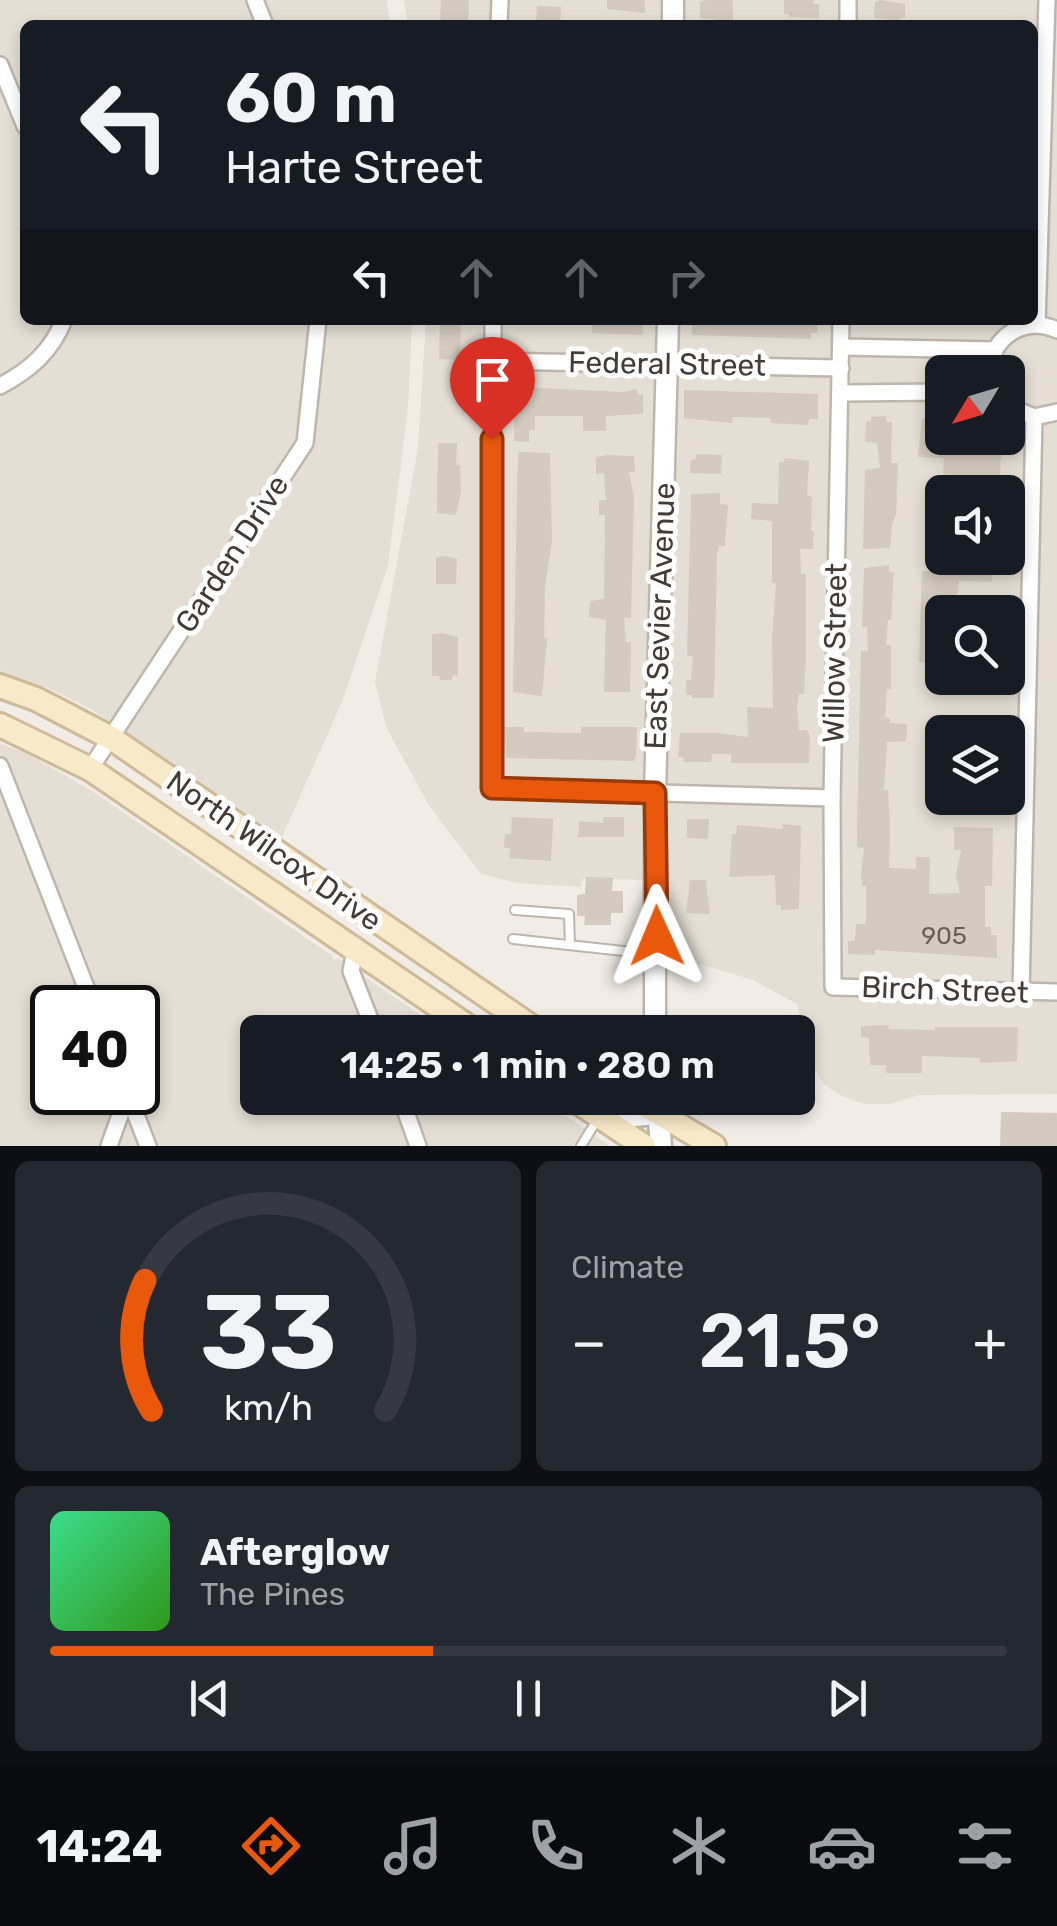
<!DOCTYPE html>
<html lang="en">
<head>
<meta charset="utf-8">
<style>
	body { margin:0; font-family:Rubik,sans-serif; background:#242831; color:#f1f3f6; height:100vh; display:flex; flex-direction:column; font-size:38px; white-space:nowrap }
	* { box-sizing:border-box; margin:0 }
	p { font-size:32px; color:#9ea1a6 }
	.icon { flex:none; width:55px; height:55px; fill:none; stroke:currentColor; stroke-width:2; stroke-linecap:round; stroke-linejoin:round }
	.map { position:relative; height:1146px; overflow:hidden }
	.drawer { display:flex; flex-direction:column; gap:15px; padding:15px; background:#0d0f14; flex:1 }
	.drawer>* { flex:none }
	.top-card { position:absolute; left:20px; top:20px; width:1018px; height:305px; border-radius:15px; box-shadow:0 5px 15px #0003; background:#171b24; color:#f1f3f6; overflow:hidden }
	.needle { width:65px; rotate:232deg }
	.controls { position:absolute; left:925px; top:355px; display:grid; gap:20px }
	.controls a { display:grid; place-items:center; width:100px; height:100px; border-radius:15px; background:#171b24; box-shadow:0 5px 15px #0003; font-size:50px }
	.speed { position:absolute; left:30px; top:985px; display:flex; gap:20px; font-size:50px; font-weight:700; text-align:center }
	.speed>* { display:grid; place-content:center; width:130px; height:130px; border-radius:50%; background:#171b24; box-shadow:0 5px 15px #0003; line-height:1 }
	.speed .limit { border:5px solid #111; border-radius:15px; background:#fff; color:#111 }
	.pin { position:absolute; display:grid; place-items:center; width:85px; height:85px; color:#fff; margin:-102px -42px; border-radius:50% 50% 50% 0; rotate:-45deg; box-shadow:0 0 10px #0007 }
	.pin .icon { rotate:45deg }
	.me { position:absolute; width:110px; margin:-55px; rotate:359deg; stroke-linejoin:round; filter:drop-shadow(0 0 8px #0008) }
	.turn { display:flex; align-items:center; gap:35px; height:210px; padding:0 40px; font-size:45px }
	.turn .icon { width:130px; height:130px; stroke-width:2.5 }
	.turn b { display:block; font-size:70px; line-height:85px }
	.lanes { display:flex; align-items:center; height:95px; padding:0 40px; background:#0003; justify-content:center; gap:50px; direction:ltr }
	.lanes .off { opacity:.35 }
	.big { font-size:75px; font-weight:600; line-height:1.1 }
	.drawer .tile { flex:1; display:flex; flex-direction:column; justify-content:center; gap:15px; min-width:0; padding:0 35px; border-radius:15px; background:#242831 }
	.drawer .dial { align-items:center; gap:0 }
	.dial svg { height:260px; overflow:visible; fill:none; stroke:#363941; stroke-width:7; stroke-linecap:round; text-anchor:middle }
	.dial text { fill:#f1f3f6; stroke:none }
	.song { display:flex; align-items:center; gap:30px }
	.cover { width:120px; height:120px; border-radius:15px; background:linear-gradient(135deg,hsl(150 70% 55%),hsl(110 70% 35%)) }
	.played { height:10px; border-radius:5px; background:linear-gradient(90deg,#ea580c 40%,#363941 40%) }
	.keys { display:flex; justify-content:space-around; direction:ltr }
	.heat { display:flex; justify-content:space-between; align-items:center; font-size:55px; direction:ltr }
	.drawer .tiles { flex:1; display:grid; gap:15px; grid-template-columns:1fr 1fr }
	.tile:last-child { grid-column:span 2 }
	.trip { position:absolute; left:240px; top:1015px; width:575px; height:100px; border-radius:15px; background:#171b24; box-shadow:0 5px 15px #0003; font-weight:600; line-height:100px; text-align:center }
	.tab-bar { display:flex; height:160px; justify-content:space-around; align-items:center; background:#090b0e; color:#9ea1a6 }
	.tab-bar .icon { width:70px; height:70px }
	.tab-bar .current { color:#ea580c }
	.tab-bar b { font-size:45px; color:#f1f3f6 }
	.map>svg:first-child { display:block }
	.residential { fill:#e4ded4; fill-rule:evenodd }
	.building { fill:#d4cabf }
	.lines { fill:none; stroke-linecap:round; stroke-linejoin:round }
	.service-casing { stroke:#beb6ac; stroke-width:12 }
	.minor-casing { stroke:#beb6ac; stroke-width:20 }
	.tertiary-casing { stroke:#beb6ac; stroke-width:25 }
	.secondary-casing { stroke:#ccba99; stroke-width:28 }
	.service { stroke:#fff; stroke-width:8 }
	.minor { stroke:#fff; stroke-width:15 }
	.tertiary { stroke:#fff; stroke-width:20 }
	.secondary { stroke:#f8e9c8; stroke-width:22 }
	.route-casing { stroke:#983908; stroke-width:25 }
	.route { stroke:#ea580c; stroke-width:18 }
	.labels { text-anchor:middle; stroke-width:10; stroke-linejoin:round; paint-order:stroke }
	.number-label { font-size:25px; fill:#676058 }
	.street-label { font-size:30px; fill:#433c36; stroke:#fff }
</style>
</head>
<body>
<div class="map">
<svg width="1057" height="1146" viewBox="0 0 1057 1146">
	<rect width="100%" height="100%" fill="#f1ece5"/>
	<g class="residential">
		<polygon points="0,0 387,0 390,25 25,25 25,320 412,320 408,408 388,566 342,702 282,837 91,709 46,687 0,671"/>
		<path d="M404 0H1057V1094L919 1095 889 1104H864L840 1095 822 1083 813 1064 797 1004 753 980 703 965 670 961 669 880 582 879 581 887 517 883 481 874 430 807 387 729 375 682 418 448 426 320H1032V25H408ZM942 372H1008V438H942ZM942 492H1008V558H942ZM942 612H1008V678H942ZM942 732H1008V798H942Z"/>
		<path d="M0 744 24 752 92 791 331 955 334 960 339 959 445 1032H258V1098H540L610 1146H0ZM52 1008H138V1092H52Z"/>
	</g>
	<g class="building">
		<polygon points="441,0 469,0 468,25 440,25"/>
		<polygon points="607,0 645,0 645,13 607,9"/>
		<polygon points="706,0 733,0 733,21 700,18 700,2"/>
		<polygon points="784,0 814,0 813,4 819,4 819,18 789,17 789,14 784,14"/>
		<polygon points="880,0 905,4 905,18 900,18 900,21 874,18 875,2"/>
		<polygon points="537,6 561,7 560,25 536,25"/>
		<polygon points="461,320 460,360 439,359 440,321"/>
		<polygon points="592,320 642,320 643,335 592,333"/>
		<polygon points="692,320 818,320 817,333 811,333 811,339 692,335"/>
		<polygon points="519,387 624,392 637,389 637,394 643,394 643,414 606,416 606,431 583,431 583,416 535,416 535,430 529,430 529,442 514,441 515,393 518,393"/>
		<polygon points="684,390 818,394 818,419 809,419 808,425 771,423 770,418 733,417 732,423 684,418"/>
		<polygon points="885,416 887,422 892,422 891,463 898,463 896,515 892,524 890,548 863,549 865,470 880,468 877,443 865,442 866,422 871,421 871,417"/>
		<polygon points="922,418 938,418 940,438 972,438 974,450 994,444 994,450 1003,450 1000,461 1001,488 979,488 980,479 943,474 944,458 918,457"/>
		<polygon points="438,443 457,443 456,465 460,465 461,491 456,515 437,513"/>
		<polygon points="518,452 550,453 552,540 545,587 544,638 547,638 542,696 513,692"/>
		<polygon points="696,454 722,455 721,474 690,473 691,460 696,459"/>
		<polygon points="607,455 634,456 635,472 629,472 634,497 631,618 624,617 626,642 631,642 630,692 604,692 606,620 589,617 590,601 604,599 605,515 599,515 599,500 606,500 604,473 596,474 596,457"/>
		<polygon points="784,458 809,461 807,494 812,498 811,531 814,531 813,549 800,549 801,574 806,574 806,653 804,694 799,694 797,708 799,730 807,730 810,736 809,763 731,763 731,754 712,754 711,762 684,762 683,757 678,757 680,733 719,733 748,737 747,707 773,708 772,638 776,583 772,583 772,521 751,519 752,503 778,504 779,462 784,462"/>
		<polygon points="720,493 720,504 728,505 725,546 719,546 717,554 714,698 692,698 692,695 686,695 686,680 691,680 693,656 687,656 691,494"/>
		<polygon points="445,556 457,559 456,584 436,584 436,558"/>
		<polygon points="933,558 991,558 992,582 959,581 958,594 955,594 957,612 942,612 942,662 919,662 922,571 932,571"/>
		<polygon points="889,565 889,572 894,572 891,620 888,620 886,645 891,645 891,689 887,689 885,718 890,718 890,723 907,724 906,741 887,742 884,790 888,790 890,822 889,868 916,869 916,857 930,857 929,894 960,893 956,875 961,850 954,850 954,827 993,828 992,886 985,886 985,927 991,927 991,935 997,935 997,958 875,950 875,955 848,954 848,941 855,941 856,924 866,924 866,886 862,886 861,874 864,848 857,847 857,831 861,651 868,651 867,627 862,627 864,568"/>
		<polygon points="442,633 458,637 458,676 453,675 452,680 440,680 439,676 432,676 432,634"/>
		<polygon points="504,727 524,727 524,732 581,733 581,727 637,727 636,755 634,761 506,758"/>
		<polygon points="512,817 553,819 551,861 509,858 510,848 504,848 505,834 511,834"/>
		<polygon points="603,817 624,817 624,837 578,837 579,821 603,823"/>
		<polygon points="687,819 709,819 708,839 687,838"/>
		<polygon points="782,824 801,826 799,909 781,910 781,905 776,905 775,875 729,877 732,834 736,834 737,825 783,829"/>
		<polygon points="586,877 613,878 612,891 623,891 623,913 611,913 611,925 584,925 585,916 577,916 577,895 585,894"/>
		<polygon points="690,880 706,880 710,914 686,913"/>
		<polygon points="889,1025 888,1029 935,1030 935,1027 1018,1027 1017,1061 980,1063 980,1058 922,1056 922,1073 886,1073 886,1065 870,1065 869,1038 861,1037 861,1026"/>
		<polygon points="1001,1112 1057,1113 1057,1146 1000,1146"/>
	</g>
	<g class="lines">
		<g class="service-casing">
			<g id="service">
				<polyline points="515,910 569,914 570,945"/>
				<polyline points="513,939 651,954"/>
				<polyline points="581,1146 597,1120"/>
			</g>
		</g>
		<g class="minor-casing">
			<g id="minor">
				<polyline points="255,0 265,25"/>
				<polyline points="499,25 500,0"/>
				<polyline points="848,25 848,0"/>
				<polyline points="0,65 25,126"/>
				<polyline points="493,320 493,788 832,798"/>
				<polyline points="841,320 832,798 833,987 1057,992"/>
				<polyline points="1037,324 1047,0"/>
				<polyline points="841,347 995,350"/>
				<polyline points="492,361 841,368"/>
				<path d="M990 372C990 337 1025 315 1057 330"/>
				<path d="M0 386C30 370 51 352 64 320"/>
				<polyline points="842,393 942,392"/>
				<polyline points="1008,406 1034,417 1057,412"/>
				<polyline points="0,766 94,1008"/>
				<polyline points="90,769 305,443 318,320"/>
				<polyline points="355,951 351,971 375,1032"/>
				<polyline points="1021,992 1034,417"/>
				<polyline points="127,1092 148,1146"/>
				<polyline points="401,1098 418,1146"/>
				<polyline points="109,1146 128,1093"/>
			</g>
		</g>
		<g class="tertiary-casing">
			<g id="tertiary">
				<polyline points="673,25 673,0"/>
				<polyline points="655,1032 655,793 668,320"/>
				<polyline points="657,1098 661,1146"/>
				<polyline points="596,1109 622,1117 657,1114"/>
			</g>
		</g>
		<g class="secondary-casing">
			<g id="secondary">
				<polyline points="0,686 36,699 111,738 539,1032"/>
				<polyline points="0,725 90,769 476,1032"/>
				<polyline points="572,1098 644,1146"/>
				<polyline points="633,1098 714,1146"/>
			</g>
		</g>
		<use href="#service" class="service"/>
		<use href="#minor" class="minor"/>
		<use href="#tertiary" class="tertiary"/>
		<use href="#secondary" class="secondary"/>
	</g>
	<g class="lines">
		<g class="route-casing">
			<polyline id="route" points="492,439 492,788 655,793 657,936"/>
		</g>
		<use href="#route" class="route"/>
	</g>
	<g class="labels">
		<g class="number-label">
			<text x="944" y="944">905</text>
		</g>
		<g class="street-label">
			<text transform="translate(667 364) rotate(1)" y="10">Federal Street</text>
			<text transform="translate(232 554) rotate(-57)" y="10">Garden Drive</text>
			<text transform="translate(660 616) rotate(-88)" y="10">East Sevier Avenue</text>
			<text transform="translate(835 653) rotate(-89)" y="10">Willow Street</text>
			<text transform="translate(274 851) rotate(35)" y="10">North Wilcox Drive</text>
			<text transform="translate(945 990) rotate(2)" y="10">Birch Street</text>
		</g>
	</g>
</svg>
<div class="controls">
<a><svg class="needle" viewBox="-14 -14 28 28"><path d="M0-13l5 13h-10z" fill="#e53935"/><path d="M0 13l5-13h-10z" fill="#9ea1a6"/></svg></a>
<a><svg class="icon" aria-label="sound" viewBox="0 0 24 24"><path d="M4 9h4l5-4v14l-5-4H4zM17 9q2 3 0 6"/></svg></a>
<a><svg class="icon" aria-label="search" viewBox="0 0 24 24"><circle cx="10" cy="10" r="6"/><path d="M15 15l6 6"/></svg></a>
<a><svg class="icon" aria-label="layers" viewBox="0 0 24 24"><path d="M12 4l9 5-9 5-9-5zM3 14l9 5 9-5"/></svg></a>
</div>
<div class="speed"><div class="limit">40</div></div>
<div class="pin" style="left:492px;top:439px;background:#d93025"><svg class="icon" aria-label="arrive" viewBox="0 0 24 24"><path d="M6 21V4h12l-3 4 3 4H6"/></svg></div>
<svg class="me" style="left:657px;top:936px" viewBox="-20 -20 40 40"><path d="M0-17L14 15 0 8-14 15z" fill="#ea580c" stroke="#fff" stroke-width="4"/></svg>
<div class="trip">14:25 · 1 min · 280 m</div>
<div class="top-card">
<div class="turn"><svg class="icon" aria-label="left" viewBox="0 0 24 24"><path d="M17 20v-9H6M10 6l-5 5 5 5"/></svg><div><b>60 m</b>Harte Street</div></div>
<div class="lanes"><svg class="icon" aria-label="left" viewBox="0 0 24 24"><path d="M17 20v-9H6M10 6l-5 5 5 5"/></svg><svg class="icon off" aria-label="ahead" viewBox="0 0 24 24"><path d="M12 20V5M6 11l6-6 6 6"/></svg><svg class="icon off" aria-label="ahead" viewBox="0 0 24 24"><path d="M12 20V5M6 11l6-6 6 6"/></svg><svg class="icon off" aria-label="right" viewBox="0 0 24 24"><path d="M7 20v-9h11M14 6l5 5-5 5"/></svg></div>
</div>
</div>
<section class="drawer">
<div class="tiles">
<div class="tile dial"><svg viewBox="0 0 100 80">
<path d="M14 69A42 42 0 1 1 86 69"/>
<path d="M14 69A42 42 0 0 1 12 29" stroke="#ea580c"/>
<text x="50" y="56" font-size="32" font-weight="700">33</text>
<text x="50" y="72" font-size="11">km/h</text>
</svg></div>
<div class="tile"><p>Climate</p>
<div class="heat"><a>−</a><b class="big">21.5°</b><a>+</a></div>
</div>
<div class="tile">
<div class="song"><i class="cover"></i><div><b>Afterglow</b><p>The Pines</p></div></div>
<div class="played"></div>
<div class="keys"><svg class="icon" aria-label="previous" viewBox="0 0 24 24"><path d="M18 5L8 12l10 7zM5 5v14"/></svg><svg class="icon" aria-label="pause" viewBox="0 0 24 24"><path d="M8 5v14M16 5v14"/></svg><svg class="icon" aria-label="next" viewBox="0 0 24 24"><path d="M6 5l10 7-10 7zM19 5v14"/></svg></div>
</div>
</div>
</section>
<nav class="tab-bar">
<b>14:24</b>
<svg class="icon current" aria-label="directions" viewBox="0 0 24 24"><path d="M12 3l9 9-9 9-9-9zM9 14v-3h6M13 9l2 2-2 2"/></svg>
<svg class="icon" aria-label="music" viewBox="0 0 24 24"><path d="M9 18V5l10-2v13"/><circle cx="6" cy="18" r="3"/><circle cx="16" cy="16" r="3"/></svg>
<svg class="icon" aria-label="phone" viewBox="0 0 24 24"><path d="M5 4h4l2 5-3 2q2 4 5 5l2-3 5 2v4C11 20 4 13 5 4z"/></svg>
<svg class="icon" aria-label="climate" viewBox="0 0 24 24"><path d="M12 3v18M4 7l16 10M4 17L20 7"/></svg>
<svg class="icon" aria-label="car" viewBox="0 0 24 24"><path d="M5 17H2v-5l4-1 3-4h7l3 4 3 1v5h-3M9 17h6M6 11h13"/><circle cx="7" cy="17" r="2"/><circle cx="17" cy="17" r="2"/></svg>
<svg class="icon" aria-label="filters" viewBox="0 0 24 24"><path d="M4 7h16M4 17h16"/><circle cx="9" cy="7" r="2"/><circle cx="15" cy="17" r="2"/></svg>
</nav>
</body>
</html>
